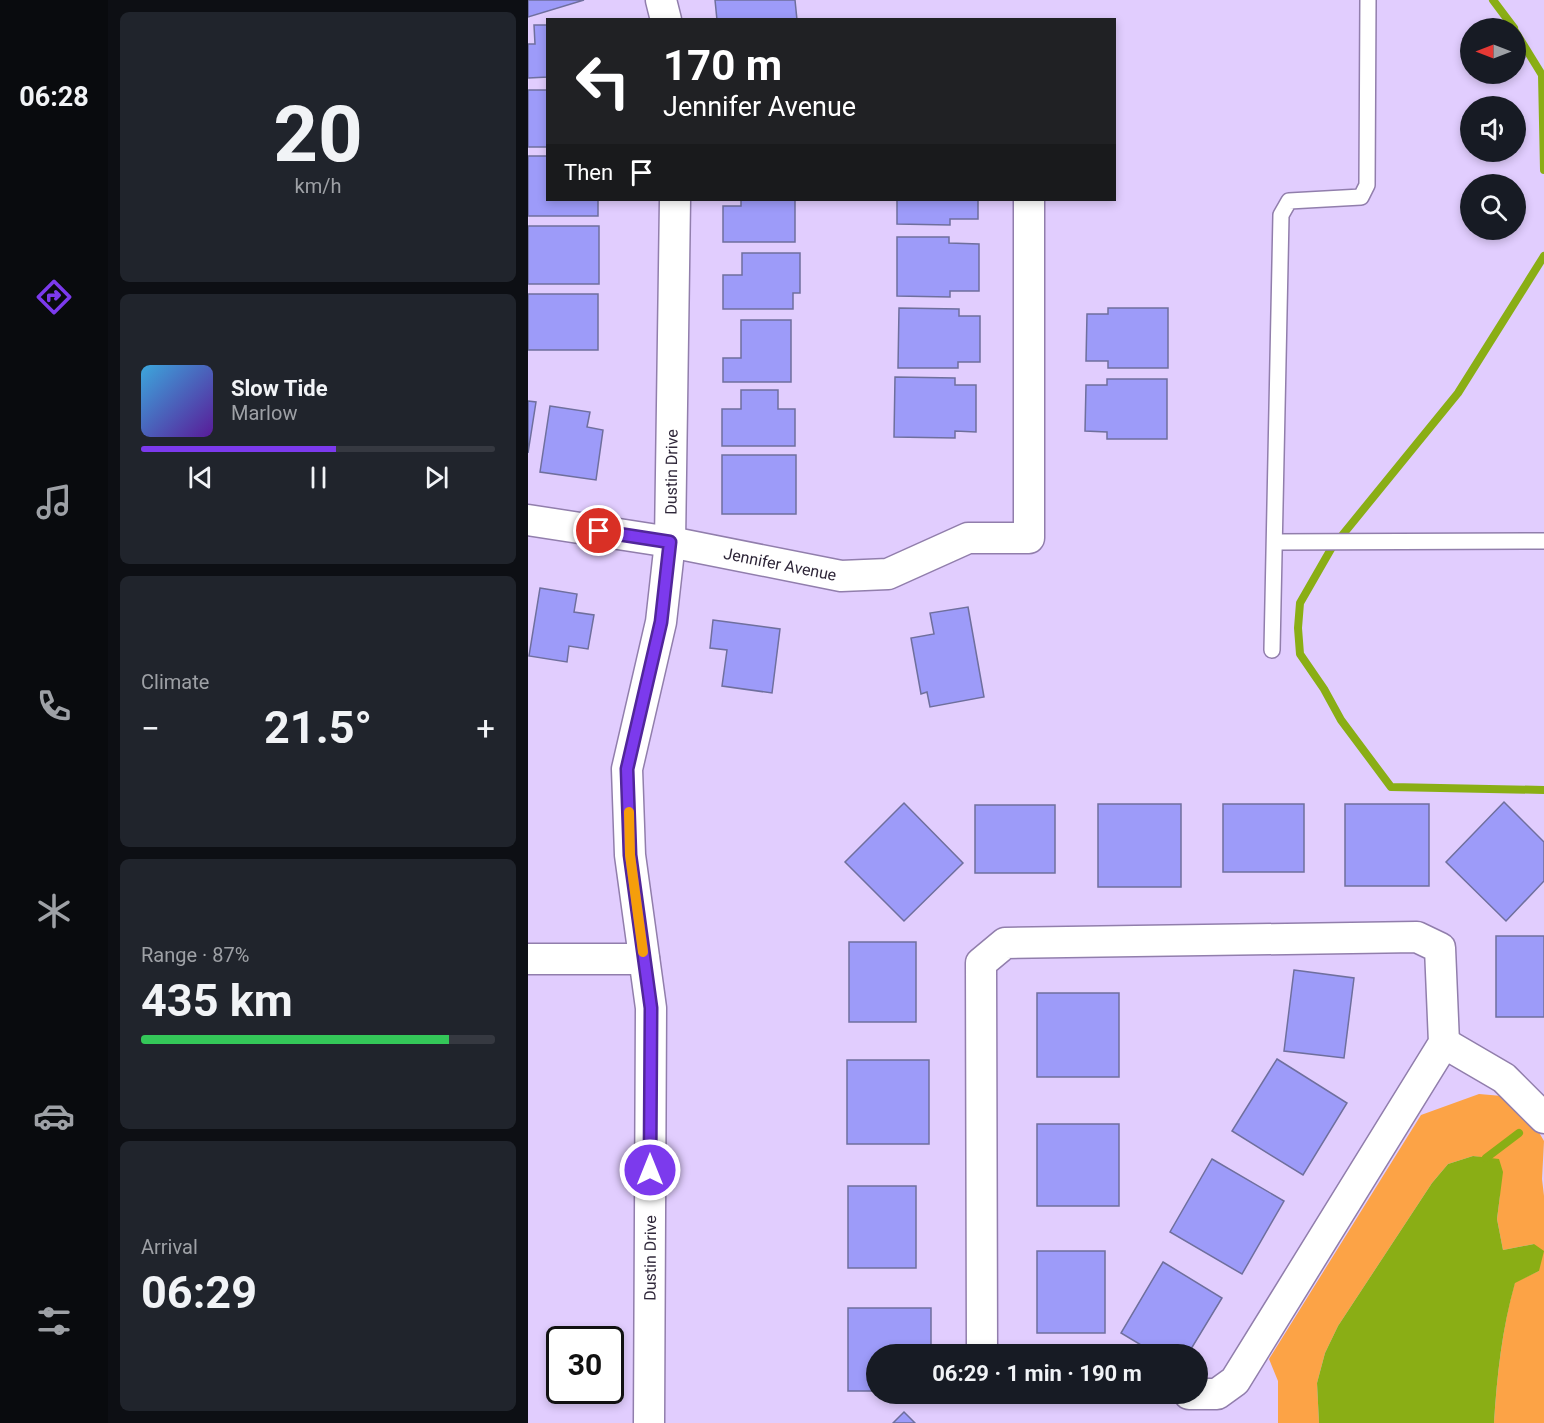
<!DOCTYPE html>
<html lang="en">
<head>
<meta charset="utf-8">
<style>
	body { margin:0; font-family:Roboto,sans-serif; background:#20242c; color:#f1f3f6; height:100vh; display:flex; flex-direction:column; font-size:22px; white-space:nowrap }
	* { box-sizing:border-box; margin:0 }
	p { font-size:20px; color:#9ea1a6 }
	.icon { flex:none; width:33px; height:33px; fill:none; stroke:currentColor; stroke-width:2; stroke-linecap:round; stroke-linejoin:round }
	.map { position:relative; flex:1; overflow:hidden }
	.details { display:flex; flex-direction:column; gap:12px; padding:12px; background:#0d0f14; width:420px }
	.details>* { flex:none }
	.banner { position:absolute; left:18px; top:18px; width:570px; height:183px; border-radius:0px; box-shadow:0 3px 9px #0003; background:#202124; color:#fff; overflow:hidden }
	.needle { width:39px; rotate:270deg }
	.fabs { position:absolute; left:932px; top:18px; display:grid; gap:12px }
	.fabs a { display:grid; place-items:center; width:66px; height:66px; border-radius:50%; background:#171b24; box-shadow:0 3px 9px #0003; font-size:30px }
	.speed { position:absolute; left:18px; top:1326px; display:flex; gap:12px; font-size:30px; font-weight:700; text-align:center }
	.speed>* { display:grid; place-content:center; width:78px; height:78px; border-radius:50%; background:#171b24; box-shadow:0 3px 9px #0003; line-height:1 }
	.speed .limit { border:3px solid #111; border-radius:9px; background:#fff; color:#111 }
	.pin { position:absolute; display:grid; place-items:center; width:51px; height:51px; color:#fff; margin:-26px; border:3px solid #fff; border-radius:50%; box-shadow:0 2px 6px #0007 }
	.me { position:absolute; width:66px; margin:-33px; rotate:0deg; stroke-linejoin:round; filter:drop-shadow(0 0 4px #0008) }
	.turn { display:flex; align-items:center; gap:21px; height:126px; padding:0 18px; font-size:27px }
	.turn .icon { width:78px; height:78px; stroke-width:2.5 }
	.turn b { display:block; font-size:42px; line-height:51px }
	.then { display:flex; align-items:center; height:57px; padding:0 18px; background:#0003; gap:12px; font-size:22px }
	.big { font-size:45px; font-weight:700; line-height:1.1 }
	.details .tile { flex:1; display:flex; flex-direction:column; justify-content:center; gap:9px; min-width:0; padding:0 21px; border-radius:9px; background:#20242c }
	.details .dial { align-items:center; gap:0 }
	.dial b { font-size:78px; line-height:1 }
	.song { display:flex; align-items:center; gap:18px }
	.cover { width:72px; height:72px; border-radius:9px; background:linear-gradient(135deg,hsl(200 70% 55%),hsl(270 70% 35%)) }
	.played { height:6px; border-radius:3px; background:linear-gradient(90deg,#7c3aed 55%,#363941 55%) }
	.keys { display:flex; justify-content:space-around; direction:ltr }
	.heat { display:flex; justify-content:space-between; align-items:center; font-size:33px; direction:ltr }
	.charge { height:9px; border-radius:4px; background:linear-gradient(90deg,#34c759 87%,#363941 0) }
	.trip { position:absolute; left:338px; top:1344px; width:342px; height:60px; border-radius:30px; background:#171b24; box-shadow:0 3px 9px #0003; font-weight:700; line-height:60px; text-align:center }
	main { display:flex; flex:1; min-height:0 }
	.tab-bar { display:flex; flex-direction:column; width:108px; justify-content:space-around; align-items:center; background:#090b0e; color:#9ea1a6 }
	.tab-bar .icon { width:42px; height:42px }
	.tab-bar .selected { color:#7c3aed }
	.tab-bar b { font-size:27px; color:#f1f3f6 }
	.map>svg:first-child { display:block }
	.green { fill:#fca346 }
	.water { fill:#8aae15 }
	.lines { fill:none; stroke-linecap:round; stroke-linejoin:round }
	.stream { stroke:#8aae15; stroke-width:8 }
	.building { fill:#9d9bf9; stroke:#6f6f9d; stroke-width:1.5 }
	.service-casing { stroke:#917eac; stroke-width:18 }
	.minor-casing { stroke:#917eac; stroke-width:33 }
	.service { stroke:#fff; stroke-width:15 }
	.minor { stroke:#fff; stroke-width:30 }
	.route-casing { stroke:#51269a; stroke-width:15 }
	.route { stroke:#7c3aed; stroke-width:10 }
	.slow { stroke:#f59e0b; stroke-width:10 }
	.labels { text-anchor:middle; stroke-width:4.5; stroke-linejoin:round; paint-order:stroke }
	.street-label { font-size:16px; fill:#2f2739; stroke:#eadefc }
</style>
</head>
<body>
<main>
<nav class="tab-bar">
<b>06:28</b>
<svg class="icon selected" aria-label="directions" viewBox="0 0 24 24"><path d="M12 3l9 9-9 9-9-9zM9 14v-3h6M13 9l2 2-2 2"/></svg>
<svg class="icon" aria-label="music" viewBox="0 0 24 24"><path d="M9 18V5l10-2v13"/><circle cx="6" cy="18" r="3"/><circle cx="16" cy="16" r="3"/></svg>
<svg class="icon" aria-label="phone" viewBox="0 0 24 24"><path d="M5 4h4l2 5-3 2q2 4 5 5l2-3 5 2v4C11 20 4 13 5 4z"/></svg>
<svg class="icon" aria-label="climate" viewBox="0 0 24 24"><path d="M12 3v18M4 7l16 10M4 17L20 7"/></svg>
<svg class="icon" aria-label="car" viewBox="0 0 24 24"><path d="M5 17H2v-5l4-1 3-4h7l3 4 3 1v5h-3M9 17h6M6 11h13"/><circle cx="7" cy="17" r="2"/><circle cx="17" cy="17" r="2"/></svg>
<svg class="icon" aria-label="filters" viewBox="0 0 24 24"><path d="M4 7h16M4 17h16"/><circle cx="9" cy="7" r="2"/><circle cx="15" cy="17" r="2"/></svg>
</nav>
<section class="details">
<div class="tile dial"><b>20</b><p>km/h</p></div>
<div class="tile">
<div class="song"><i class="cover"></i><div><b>Slow Tide</b><p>Marlow</p></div></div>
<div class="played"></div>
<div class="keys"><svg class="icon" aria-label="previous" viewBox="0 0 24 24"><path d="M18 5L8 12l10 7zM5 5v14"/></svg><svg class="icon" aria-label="pause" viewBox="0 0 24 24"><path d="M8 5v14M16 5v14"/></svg><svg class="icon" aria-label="next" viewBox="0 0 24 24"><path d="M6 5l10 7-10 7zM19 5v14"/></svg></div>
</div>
<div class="tile"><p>Climate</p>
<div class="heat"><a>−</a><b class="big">21.5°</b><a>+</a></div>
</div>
<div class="tile"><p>Range · 87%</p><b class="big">435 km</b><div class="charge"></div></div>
<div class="tile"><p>Arrival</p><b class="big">06:29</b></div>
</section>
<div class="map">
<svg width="1016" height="1423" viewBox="0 0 1016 1423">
	<rect width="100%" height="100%" fill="#e1cdfe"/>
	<path class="green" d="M951 1094 974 1096 1009 1129 1016 1141 1014 1179 1016 1196V1423H966C969 1375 974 1329 987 1282L1011 1271 1006 1244 975 1250 969 1219 972 1195 958 1158 945 1156 920 1164 904 1183 810 1326 797 1353 789 1383 791 1423H750V1381L741 1359 893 1115Z"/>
	<path class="water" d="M945 1156 971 1159 975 1172 969 1219 975 1250 1006 1244 1016 1251 1011 1271 987 1283C974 1329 969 1375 966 1423H791L789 1383 797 1353 810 1326 904 1183 920 1164Z"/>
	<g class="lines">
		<g class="stream">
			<polyline points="965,0 986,28"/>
			<polyline points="987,31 1014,75 1016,170"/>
			<polyline points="1016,256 930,393 803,549 772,603 770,628 772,654 796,689 813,720 863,787 1016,790"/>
			<polyline points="958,1158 991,1133"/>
		</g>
	</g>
	<g class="building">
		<polygon points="0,0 56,0 0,17"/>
		<polygon points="187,0 267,0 269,20 189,20"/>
		<polygon points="6,25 20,25 20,77 0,78 0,44 7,44"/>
		<rect x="0" y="90" width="20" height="57"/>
		<polygon points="0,156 20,156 20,200 70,200 70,216 0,216"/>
		<polygon points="213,200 267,200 267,242 195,242 195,206 213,206"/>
		<polygon points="369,200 450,200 450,219 422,219 422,225 369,224"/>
		<rect x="0" y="226" width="71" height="58"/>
		<polygon points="369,237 421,237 421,243 451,244 451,291 422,291 422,297 369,296"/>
		<polygon points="214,253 272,253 272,293 265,293 265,309 195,309 195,275 214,275"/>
		<rect x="0" y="294" width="70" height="56"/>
		<polygon points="371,308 431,309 431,316 452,316 452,362 430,362 430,368 370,368"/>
		<polygon points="580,308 640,308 640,368 580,368 580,361 558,361 559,314 580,314"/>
		<polygon points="213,320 263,320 263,382 195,382 195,358 213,358"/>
		<polygon points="367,377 427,378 427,385 448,385 448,432 427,431 427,438 366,437"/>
		<polygon points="579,379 639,379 639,439 579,439 579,432 557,431 558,385 579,385"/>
		<polygon points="213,390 250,390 250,409 267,409 267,446 194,446 194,409 213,409"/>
		<polygon points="0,401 8,402 0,453"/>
		<polygon points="22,406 62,412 59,427 75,430 68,480 12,472"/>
		<rect x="194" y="455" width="74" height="59"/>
		<polygon points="12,588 49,594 46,612 66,615 60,649 41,646 39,662 1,656"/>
		<polygon points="440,607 456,697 402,707 399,692 393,694 383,638 406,634 402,613"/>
		<polygon points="185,620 252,629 244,693 194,686 199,650 182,648"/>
		<polygon points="976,802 1016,842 1016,881 978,921 918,862"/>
		<polygon points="376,803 435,863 376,921 317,862"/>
		<rect x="570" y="804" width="83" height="83"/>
		<rect x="695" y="804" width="81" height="68"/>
		<rect x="817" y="804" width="84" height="82"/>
		<rect x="447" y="805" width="80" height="68"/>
		<rect x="968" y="936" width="48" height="81"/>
		<rect x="321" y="942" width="67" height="80"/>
		<polygon points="766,970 826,978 816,1058 756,1051"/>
		<rect x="509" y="993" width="82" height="84"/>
		<polygon points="749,1059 819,1103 775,1175 704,1131"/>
		<rect x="319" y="1060" width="82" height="84"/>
		<rect x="509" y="1124" width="82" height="82"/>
		<polygon points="684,1159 756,1201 714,1274 642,1232"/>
		<rect x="320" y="1186" width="68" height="82"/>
		<rect x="509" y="1251" width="68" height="82"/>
		<polygon points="635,1262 694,1298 660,1354 628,1354 593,1333"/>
		<polygon points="320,1308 403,1308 403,1354 348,1354 348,1391 320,1391"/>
		<polygon points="376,1412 387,1423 365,1423"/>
	</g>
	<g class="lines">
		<g class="service-casing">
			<g id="service">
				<polyline points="747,542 1016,541"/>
				<polyline points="744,650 753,215 761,201 833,197 839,185 840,0"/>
			</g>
		</g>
		<g class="minor-casing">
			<g id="minor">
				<polyline points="133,0 138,20"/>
				<path id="s1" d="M0 520 142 542 313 576 360 574 440 538H501V200"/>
				<polyline points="0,959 116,959"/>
				<polyline points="916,1043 976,1078 1016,1118"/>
				<polyline points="454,1354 453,963 477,943 889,937 912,948 916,1043 707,1381 689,1394 661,1394"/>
				<path id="s2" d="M121 1423 123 1008 102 855 99 769 133 622 142 542 147 200"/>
			</g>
		</g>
		<use href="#service" class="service"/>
		<use href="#minor" class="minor"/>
	</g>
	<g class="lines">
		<g class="route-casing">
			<polyline id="route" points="71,531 142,542 133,622 99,769 102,855 123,1008 122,1170"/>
		</g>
		<use href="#route" class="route"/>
		<polyline class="slow" points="101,812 102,855 115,952"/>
	</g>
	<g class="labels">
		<g class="street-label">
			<text dy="6" stroke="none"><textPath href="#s2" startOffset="957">Dustin Drive</textPath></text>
			<text dy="6" stroke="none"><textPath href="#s1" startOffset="256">Jennifer Avenue</textPath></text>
			<text dy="6" stroke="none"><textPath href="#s2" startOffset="165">Dustin Drive</textPath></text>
		</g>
	</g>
</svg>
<div class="fabs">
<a><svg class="needle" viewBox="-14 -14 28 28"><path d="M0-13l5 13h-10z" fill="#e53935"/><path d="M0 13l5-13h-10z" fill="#9ea1a6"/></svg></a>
<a><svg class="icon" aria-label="sound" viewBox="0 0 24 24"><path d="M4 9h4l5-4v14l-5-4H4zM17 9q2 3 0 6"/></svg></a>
<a><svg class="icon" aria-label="search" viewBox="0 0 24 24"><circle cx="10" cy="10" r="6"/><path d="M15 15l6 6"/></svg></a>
</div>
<div class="speed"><div class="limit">30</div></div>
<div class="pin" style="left:71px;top:531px;background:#d93025"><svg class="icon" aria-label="arrive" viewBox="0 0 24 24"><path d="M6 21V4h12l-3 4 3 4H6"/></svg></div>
<svg class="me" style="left:122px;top:1170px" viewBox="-20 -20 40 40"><circle r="17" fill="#7c3aed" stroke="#fff" stroke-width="3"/><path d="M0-11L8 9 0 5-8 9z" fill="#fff"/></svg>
<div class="trip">06:29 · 1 min · 190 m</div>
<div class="banner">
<div class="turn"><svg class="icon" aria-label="left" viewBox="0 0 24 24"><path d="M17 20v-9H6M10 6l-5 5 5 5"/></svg><div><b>170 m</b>Jennifer Avenue</div></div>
<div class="then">Then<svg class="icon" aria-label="arrive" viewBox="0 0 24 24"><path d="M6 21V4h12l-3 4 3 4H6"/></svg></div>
</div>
</div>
</main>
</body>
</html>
